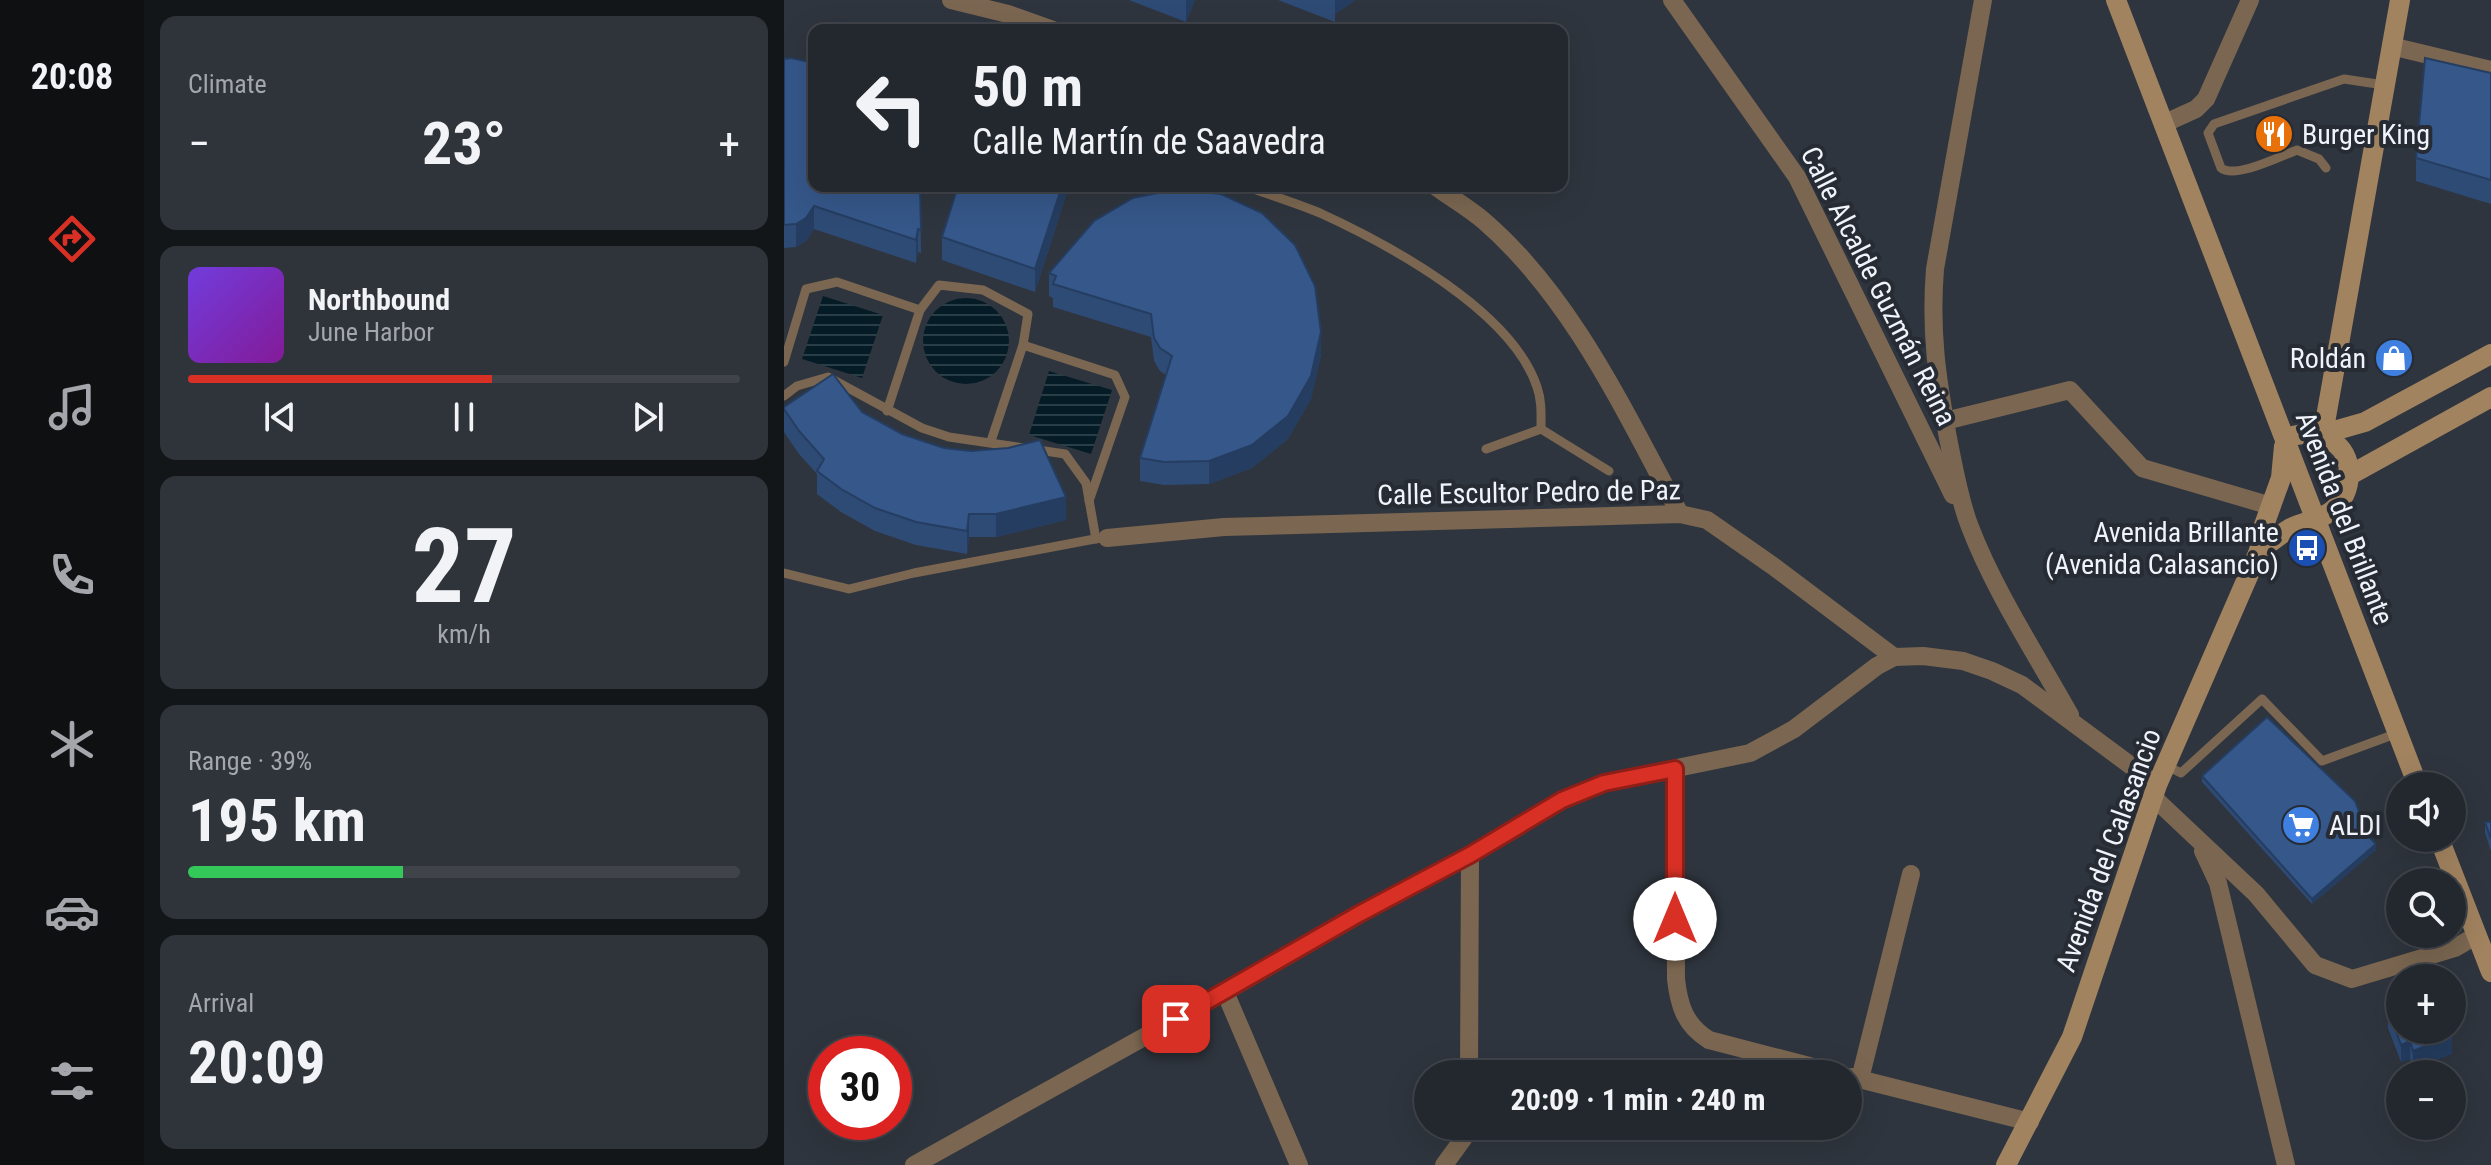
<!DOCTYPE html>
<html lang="en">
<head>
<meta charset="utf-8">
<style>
	body { margin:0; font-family:"Roboto Condensed",sans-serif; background:#2f343a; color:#f1f3f6; height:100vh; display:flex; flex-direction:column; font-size:30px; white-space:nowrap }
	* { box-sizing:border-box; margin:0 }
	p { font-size:26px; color:#a3a6aa }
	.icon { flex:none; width:44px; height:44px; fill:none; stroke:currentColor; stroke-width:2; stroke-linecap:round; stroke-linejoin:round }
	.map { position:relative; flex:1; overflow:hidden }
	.panel { display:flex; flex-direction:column; gap:16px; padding:16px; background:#131619; width:640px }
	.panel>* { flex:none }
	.hud { position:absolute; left:24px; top:24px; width:760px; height:168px; border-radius:16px; box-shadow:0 8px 32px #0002,0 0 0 2px #40444a; background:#23282e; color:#f1f3f6; overflow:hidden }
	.tools { position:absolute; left:1602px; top:772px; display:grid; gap:16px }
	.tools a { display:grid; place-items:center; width:80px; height:80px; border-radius:50%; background:#23282e; box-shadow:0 8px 32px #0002,0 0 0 2px #40444a; font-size:40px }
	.speed { position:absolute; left:24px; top:1036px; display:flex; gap:16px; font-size:40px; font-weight:700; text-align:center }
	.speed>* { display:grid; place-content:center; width:104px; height:104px; border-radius:50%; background:#23282e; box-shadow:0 8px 32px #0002,0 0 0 2px #40444a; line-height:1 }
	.speed .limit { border:12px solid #d22; background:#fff; color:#111 }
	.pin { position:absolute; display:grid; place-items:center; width:68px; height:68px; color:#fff; margin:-34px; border-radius:16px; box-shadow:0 4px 12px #0006 }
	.me { position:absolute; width:88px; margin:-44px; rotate:0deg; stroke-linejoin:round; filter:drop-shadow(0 0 6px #0008) }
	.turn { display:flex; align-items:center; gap:28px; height:168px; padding:0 32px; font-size:36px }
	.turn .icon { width:104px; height:104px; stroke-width:2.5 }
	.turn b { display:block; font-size:56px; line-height:68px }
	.big { font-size:60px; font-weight:700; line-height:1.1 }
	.panel .tile { flex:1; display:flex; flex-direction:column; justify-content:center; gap:12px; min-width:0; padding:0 28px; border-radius:16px; background:#2f343a }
	.panel .dial { align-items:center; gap:0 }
	.dial b { font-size:104px; line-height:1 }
	.song { display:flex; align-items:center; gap:24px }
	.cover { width:96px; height:96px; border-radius:12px; background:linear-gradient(135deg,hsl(260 70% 55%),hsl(290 70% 35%)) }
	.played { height:8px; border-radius:4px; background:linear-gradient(90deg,#d93025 55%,#40444a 55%) }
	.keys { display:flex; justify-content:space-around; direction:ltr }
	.heat { display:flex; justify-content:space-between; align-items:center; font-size:44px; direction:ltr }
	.charge { height:12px; border-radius:6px; background:linear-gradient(90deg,#34c759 39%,#40444a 0) }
	.trip { position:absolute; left:630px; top:1060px; width:448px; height:80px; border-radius:40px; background:#23282e; box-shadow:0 8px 32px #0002,0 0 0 2px #40444a; font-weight:700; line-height:80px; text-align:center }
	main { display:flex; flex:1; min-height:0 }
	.tab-bar { display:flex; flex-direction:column; width:144px; justify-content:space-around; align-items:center; background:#0e1012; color:#a3a6aa }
	.tab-bar .icon { width:56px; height:56px }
	.tab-bar .on { color:#d93025 }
	.tab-bar b { font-size:36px; color:#f1f3f6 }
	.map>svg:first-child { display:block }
	.water { fill:url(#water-rules) }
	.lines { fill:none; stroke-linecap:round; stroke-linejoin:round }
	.lane { stroke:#7b6751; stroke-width:9 }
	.street { stroke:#7b6751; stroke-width:18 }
	.secondary { stroke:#a28360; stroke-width:20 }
	.wall { fill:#2e4b76 }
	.shaded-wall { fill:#253d60 }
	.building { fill:#355789; stroke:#253d60; stroke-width:2 }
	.route-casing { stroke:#8d1f18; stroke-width:20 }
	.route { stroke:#d93025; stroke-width:14 }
	.labels { text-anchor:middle; stroke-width:8; stroke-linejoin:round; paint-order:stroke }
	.poi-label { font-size:28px; fill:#f0f4fa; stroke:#262b34; text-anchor:start }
	.street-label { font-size:28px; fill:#f0f4fa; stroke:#262b34 }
</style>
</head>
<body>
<main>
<nav class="tab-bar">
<b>20:08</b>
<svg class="icon on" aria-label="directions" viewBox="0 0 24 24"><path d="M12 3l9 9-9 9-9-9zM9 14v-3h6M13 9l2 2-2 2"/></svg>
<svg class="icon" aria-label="music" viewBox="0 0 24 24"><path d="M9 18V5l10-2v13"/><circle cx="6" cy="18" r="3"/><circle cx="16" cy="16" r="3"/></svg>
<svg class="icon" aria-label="phone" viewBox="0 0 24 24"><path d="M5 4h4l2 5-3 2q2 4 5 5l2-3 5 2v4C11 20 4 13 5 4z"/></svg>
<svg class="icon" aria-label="climate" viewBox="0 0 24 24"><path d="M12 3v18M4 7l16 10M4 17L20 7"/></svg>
<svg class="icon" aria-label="car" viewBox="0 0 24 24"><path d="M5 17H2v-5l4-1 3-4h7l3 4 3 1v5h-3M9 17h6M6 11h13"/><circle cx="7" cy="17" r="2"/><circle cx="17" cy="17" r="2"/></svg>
<svg class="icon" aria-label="filters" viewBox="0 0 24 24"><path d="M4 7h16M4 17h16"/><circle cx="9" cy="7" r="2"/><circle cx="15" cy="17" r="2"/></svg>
</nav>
<section class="panel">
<div class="tile"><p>Climate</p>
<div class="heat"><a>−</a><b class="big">23°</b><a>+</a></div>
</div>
<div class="tile">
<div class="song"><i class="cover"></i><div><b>Northbound</b><p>June Harbor</p></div></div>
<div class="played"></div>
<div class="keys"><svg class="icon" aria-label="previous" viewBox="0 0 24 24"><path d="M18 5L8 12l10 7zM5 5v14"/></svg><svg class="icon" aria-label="pause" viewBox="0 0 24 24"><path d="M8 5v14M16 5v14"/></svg><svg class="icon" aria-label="next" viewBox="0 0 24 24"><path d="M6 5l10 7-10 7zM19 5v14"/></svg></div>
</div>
<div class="tile dial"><b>27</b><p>km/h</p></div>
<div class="tile"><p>Range · 39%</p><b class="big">195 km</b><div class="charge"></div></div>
<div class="tile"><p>Arrival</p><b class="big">20:09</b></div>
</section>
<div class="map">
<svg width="1707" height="1165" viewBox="0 0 1707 1165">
	<defs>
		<pattern id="water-rules" width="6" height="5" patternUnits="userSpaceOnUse" patternTransform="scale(2)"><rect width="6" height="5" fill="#051c27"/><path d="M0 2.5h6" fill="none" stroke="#2a3e47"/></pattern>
	</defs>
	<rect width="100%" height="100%" fill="#2f353e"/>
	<g class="water">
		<polygon points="39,296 99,315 78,378 18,359"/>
		<circle cx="182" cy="341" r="43"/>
		<polygon points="265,371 328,390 307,454 245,435"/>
	</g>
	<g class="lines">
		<g class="lane">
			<path d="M1542 168 1535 159 1513 150C1495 157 1451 179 1437 168L1424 133 1430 124 1560 79 1600 85"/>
			<path d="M461 186C486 195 512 203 536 213 606 245 728 311 753 387 758 401 757 415 757 429"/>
			<polyline points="0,362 22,289 53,282 136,310 155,285 199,290 244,314 239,345 331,375 341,397 305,501"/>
			<polyline points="0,396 13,386 44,377 138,428 165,437 281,454 302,483 312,539"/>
			<polyline points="103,411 136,310"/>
			<polyline points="757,429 825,471"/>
			<polyline points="207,441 239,345"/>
			<polyline points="702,449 757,429"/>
			<polyline points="0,573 65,589 130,573 316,538"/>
			<polyline points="1383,766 1397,773 1478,699 1538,761 1614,733"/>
		</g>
		<g class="street">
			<polyline points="167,0 224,14 269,30"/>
			<polyline points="888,0 1013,177 1169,495"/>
			<path d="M1199 0 1151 269C1146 332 1153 377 1164 438 1170 467 1175 499 1186 527 1211 592 1252 654 1286 715"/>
			<polyline points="1607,46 1707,70"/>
			<polyline points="1379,124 1412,109 1422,99 1466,0"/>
			<path d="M651 186C667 198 685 208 700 221 789 298 841 413 896 514"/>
			<polyline points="1161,421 1286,390 1358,468 1487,506"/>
			<polyline points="323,538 440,527 896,514 923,520 989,566 1110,657 1139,656 1179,661 1208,671 1238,685 1373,785"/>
			<path d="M891 769 892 979C895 1006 901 1025 925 1040L1056 1074"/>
			<polyline points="1369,797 1472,894 1531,965 1568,979 1671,948 1693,935"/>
			<polyline points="1419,851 1434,883 1502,1165"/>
			<polyline points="441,992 515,1165"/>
			<polyline points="685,1074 686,855"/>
			<polyline points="1067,1077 1246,1122"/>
			<polyline points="1076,1079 1127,874"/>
			<polyline points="130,1165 441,992 575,914 686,855 778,800 820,783 966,753 1010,729 1093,666 1110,657"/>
			<polyline points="660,1165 679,1139 682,1126"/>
		</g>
		<g class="secondary">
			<polyline points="1332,0 1634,786"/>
			<polyline points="1616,0 1539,434 1581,422 1707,354"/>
			<polyline points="1566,475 1707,397"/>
			<path d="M1475 551C1485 544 1495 535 1505 529 1519 521 1538 520 1550 509 1568 493 1571 459 1552 444 1534 430 1522 432 1501 438"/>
			<polyline points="1655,838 1707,972"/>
			<polyline points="1222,1165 1288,1037 1373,785 1475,551 1479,528 1497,478 1500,446"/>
		</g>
	</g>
	<g class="wall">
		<polygon points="345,0 411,0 402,22"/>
		<polygon points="494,0 570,0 569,2 551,14 551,22"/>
		<polygon points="0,59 136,186 137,253 134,252 132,263 30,229 22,241 12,247 0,248"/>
		<polygon points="1707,73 1707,204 1632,181 1632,158"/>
		<polygon points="285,186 251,292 158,260 158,237"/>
		<polygon points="265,273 537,355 527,399 504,439 468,468 425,484 380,485 356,481 356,458 382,375 376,371 370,361 367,337 269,307 269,298 265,296"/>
		<polygon points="0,407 78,412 282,520 212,537 185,537 183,554 132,545 91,531 57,512 33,494 33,474 15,454 0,432"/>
		<polygon points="1418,776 1592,850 1528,904 1418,782"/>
		<polygon points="1701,822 1707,822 1707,851 1701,833"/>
		<polygon points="1604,1010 1668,1054 1629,1068 1626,1059 1617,1062 1604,1028"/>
	</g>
	<g class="shaded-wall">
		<polygon points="402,0 411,0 402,22"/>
		<polygon points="551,0 570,0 569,2 551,14 551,22"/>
		<polygon points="278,186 285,186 251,292 251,269"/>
		<polygon points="30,206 30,229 22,241 12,247 12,224"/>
		<polygon points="134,229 134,252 132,263 132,240"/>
		<polygon points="537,332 537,355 527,399 504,439 468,468 425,484 425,461"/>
		<polygon points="282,497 282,520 212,537 212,514"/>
		<polygon points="185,514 185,537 183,554 183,531"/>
		<polygon points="1592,844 1592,850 1528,904 1528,899"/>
		<polygon points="1668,1036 1668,1054 1629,1068 1629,1051"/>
		<polygon points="1626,1041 1626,1059 1617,1062 1617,1045"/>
	</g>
	<g class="building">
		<polygon points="7,58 30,63 30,186 136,186 137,230 134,229 132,240 30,206 22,218 12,224 0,225 0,59"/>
		<polygon points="1641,58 1707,73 1707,180 1632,158"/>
		<polygon points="174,186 278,186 251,269 158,237"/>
		<polygon points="393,189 437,194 478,213 511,245 531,286 537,332 527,376 504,416 468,445 425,461 380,462 356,458 388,356 376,348 370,338 367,314 269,284 272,276 265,273 310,221 349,198"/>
		<polygon points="49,374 78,412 118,434 160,448 187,451 224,448 256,440 282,497 212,514 185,514 183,531 132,522 91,508 57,489 33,471 40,459 15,431 0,409 0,407"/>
		<polygon points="1483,717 1571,801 1585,837 1592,844 1528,899 1418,776"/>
		<polygon points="1701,822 1707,822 1707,839"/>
		<polygon points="1616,1005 1616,1030 1665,1030 1668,1036 1629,1051 1626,1041 1617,1045 1604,1010"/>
	</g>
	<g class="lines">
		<g class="route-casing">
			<polyline id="route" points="392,1019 575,914 686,855 778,800 820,783 891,769 891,919"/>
		</g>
		<use href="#route" class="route"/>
	</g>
	<defs>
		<g id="restaurant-disc" transform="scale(2)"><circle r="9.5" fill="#e8710a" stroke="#262b34"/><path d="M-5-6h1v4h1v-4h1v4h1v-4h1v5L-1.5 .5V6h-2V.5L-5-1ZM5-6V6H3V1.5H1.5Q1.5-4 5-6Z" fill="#fff"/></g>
		<g id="shop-disc" transform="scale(2)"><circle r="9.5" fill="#3f7fe0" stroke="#262b34"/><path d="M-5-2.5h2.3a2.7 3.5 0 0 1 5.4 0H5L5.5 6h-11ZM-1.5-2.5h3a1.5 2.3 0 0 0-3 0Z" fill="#fff"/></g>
		<g id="bus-disc" transform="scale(2)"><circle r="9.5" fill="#1a4fb4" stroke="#262b34"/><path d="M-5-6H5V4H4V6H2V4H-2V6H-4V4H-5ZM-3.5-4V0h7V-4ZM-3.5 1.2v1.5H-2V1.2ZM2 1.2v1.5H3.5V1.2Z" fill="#fff"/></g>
		<g id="supermarket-disc" transform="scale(2)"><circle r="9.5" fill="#3f7fe0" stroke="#262b34"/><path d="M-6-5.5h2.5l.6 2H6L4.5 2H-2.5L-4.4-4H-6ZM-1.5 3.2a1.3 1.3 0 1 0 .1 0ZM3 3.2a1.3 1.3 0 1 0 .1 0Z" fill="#fff"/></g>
	</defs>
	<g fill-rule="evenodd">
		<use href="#restaurant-disc" x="1490" y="134"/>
		<use href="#shop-disc" x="1610" y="358"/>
		<use href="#bus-disc" x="1523" y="548"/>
		<use href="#supermarket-disc" x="1517" y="825"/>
	</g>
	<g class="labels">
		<g class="poi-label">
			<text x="1518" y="144">Burger King</text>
			<text x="1582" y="368" text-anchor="end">Roldán</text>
			<text x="1495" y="542" text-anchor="end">Avenida Brillante<tspan x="1495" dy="32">(Avenida Calasancio)</tspan></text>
			<text x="1545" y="835">ALDI</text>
		</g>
		<g class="street-label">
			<text transform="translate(1095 286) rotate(63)" y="10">Calle Alcalde Guzmán Reina</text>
			<text transform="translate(745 492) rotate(-1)" y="10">Calle Escultor Pedro de Paz</text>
			<text transform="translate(1561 518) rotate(69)" y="10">Avenida del Brillante</text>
			<text transform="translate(1324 850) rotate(-70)" y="10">Avenida del Calasancio</text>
		</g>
	</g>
</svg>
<div class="tools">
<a><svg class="icon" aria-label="sound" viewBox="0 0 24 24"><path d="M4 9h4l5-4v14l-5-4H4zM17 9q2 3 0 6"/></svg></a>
<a><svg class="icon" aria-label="search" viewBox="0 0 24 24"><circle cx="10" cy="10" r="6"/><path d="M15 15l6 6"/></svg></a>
<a>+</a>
<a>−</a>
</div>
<div class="speed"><div class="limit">30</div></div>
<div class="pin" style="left:392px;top:1019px;background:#d93025"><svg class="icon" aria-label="arrive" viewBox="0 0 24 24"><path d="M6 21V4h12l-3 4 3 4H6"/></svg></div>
<svg class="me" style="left:891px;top:919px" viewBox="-20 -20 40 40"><circle r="19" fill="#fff"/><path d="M0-13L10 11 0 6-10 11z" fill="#d93025"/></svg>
<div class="trip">20:09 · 1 min · 240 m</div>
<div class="hud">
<div class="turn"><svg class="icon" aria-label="left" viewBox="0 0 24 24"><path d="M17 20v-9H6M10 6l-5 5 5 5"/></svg><div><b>50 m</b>Calle Martín de Saavedra</div></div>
</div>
</div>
</main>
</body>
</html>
